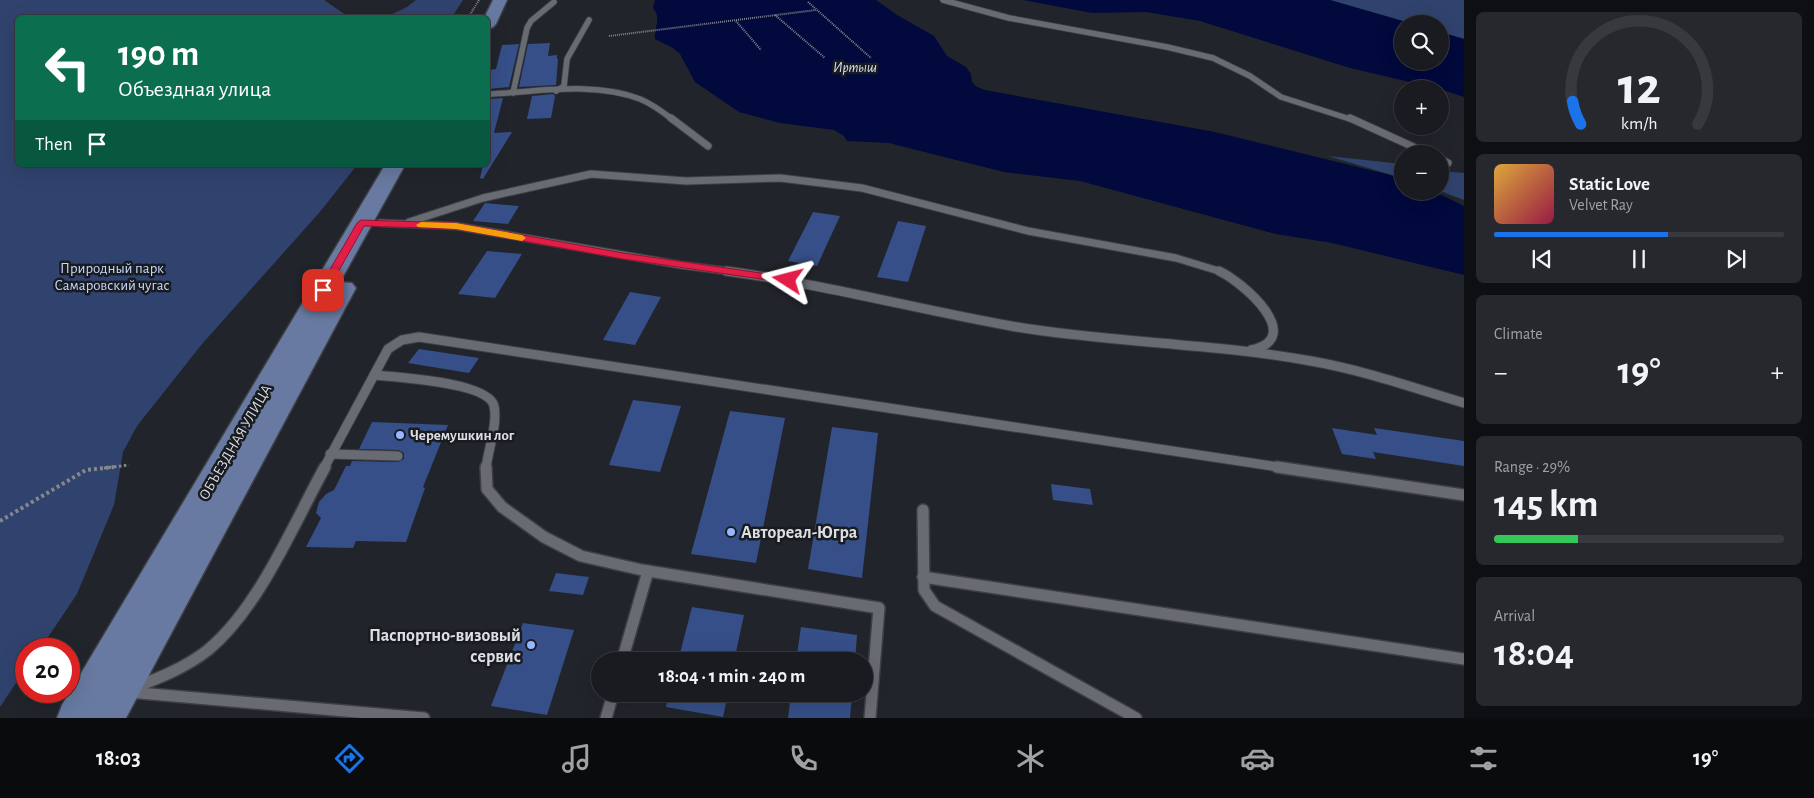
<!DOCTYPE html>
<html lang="en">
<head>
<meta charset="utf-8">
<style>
	body { margin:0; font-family:"Alegreya Sans",sans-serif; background:#26282d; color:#f1f3f6; height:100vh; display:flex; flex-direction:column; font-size:19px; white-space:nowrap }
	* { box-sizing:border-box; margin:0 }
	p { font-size:16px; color:#9fa1a5 }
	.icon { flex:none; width:28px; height:28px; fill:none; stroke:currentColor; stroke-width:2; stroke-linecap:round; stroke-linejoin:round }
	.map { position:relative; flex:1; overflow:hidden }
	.drawer { display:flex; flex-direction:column; gap:12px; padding:12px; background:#0e0f12; width:350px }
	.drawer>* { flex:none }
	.hud { position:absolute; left:15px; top:15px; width:475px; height:152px; border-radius:8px; box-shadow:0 5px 20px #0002,0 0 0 1px #37393e; background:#0b6e4f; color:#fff; overflow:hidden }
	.fabs { position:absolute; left:1394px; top:15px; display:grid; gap:10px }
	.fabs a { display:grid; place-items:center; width:55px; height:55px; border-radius:50%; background:#191b20; box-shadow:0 5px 20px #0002,0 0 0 1px #37393e; font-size:25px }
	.speed { position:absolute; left:15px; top:638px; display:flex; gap:10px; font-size:25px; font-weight:700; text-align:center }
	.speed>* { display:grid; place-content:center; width:65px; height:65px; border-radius:50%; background:#191b20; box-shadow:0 5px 20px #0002,0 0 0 1px #37393e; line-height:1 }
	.speed .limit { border:8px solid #d22; background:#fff; color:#111 }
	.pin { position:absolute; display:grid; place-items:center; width:42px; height:42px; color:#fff; margin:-21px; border-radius:10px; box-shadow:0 2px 8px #0006 }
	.me { position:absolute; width:55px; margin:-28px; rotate:279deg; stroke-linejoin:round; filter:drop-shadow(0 0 4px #0008) }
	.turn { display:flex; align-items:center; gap:18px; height:105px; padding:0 20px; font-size:22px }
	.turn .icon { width:65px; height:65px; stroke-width:2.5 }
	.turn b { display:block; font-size:35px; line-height:42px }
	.then { display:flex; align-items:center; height:48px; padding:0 20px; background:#0003; gap:10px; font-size:19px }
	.big { font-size:38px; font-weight:600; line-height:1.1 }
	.drawer .widget { flex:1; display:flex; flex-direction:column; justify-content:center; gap:8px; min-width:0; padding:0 18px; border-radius:8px; background:#26282d }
	.drawer .dial { align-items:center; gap:0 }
	.dial svg { height:130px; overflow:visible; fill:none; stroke:#37393e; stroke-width:7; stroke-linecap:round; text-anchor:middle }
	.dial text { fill:#f1f3f6; stroke:none }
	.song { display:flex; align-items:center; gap:15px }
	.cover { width:60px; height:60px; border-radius:8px; background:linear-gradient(135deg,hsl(40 70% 55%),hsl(340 70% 35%)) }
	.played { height:5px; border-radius:2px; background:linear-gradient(90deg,#1a73e8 60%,#37393e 60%) }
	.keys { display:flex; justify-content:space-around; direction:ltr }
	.heat { display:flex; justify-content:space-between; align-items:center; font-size:28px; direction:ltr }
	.charge { height:8px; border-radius:4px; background:linear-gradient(90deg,#34c759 29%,#37393e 0) }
	.trip { position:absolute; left:591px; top:652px; width:282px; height:50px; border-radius:25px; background:#191b20; box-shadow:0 5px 20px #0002,0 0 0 1px #37393e; font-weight:600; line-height:50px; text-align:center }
	.tabs { display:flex; height:80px; justify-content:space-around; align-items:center; background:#0a0b0d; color:#9fa1a5 }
	.tabs .icon { width:35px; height:35px }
	.tabs .selected { color:#1a73e8 }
	.tabs b { font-size:22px; color:#f1f3f6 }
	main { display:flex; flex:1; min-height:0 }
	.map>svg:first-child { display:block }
	.green { fill:#30436e }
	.water { fill:#01093d }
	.building { fill:#364f88 }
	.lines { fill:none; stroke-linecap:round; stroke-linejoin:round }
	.lane-far3-casing { stroke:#3d3f45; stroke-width:7 }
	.lane-far2-casing { stroke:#3d3f45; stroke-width:9 }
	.lane-far1-casing { stroke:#3d3f45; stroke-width:11 }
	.lane-casing { stroke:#3d3f45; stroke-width:14 }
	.primary-casing { stroke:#3d3f45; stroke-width:3 }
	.path-far2 { stroke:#85878c; stroke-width:2; stroke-dasharray:1 1; stroke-linecap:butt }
	.path-far1 { stroke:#85878c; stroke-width:3; stroke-dasharray:2.5 2.5; stroke-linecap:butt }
	.path { stroke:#85878c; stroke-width:4; stroke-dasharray:3 3; stroke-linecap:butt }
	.lane-far3 { stroke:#686b72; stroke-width:5.5 }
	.lane-far2 { stroke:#686b72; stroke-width:7 }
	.lane-far1 { stroke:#686b72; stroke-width:9 }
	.lane { stroke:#686b72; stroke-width:11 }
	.primary { fill:#687aa1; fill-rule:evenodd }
	.route { fill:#e11d48; stroke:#92132f }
	.slow { fill:#f59e0b }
	.poi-dot { fill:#96b6fd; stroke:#181b20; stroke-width:2 }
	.labels { text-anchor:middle; stroke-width:5; stroke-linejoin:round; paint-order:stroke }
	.far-water-label { font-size:14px; font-style:italic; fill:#d8e1f2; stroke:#181b20 }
	.park-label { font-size:15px; fill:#c6d7fa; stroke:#181b20 }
	.poi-label { font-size:15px; font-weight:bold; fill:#dcdee2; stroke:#181b20; text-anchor:start }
	.street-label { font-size:15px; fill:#dcdee2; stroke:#181b20 }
	.near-poi-label { font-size:18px; font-weight:bold; fill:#dcdee2; stroke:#181b20; text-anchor:start }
</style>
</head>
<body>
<main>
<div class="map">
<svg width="1464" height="718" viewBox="0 0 1464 718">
	<rect width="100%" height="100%" fill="#21242a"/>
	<g class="green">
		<polygon points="0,0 324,0 349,17 18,18 18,165 357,165 319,213 202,344 137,426 123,452 114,505 77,594 40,649 26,649 26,668 0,707"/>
		<polygon points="416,0 463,0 452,17 386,17 407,7"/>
		<polygon points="1330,0 1464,0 1464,39 1440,32 1440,24 1413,24"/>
		<polygon points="1328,156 1402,164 1402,178"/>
		<polygon points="1440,171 1464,173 1464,200 1440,191"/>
	</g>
	<g class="water">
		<path d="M655 0H876L897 15 934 36 947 56 966 67 971 74 972 82 977 87 985 90 1215 132 1390 175 1402 179V191H1433L1464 206V275L1332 243 1276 234 1080 181 1004 172 889 143 847 141 844 136 834 130 780 123 739 112 695 82 680 54 673 48 655 39C654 27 662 18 653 8Z"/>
		<polygon points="1023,0 1330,0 1413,24 1402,24 1402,61 1440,61 1440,32 1464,39 1464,97 1440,89 1350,68 1200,21 1146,12 1092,13"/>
	</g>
	<g class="building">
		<polygon points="550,43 548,56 557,55 557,59 558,59 556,85 519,87 528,44"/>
		<polygon points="519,44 509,87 488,89 488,70 496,69 502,45"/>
		<polygon points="553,94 555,96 551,118 527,119 532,96"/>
		<polygon points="503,98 494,133 512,132 483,179 480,178 483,165 488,165 488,149 491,136 488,136 488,99"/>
		<polygon points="485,203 519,206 508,224 473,221"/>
		<polygon points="813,212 840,216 817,266 788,261"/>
		<polygon points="898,221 926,226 908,282 877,277"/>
		<polygon points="487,251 522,254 495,298 458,294"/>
		<polygon points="630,292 661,297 635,345 603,340"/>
		<polygon points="419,349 479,358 469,373 408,363"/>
		<polygon points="633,400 681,406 660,472 609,465"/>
		<polygon points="730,411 785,418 756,563 691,554"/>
		<polygon points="372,422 448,425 423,487 425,488 406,542 356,541 353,548 306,547 321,518 316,513 319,502 326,494 334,490 346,466 350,466 352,461 398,462 404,459 404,453 399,450 359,449"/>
		<polygon points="832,427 878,433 862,578 808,569"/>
		<polygon points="1332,428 1377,435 1374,428 1464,441 1464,466 1373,452 1376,459 1342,454"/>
		<polygon points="1051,484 1090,489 1093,505 1053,500"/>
		<polygon points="556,573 589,577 583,595 549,591"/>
		<polygon points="692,607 744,615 734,661 678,661"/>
		<polygon points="523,623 574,630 547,715 491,706"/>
		<polygon points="801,627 857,635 855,661 796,661"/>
		<polygon points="669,694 728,694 723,717 666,707"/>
		<polygon points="791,694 852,694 850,718 788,718"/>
	</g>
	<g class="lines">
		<g class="lane-far3-casing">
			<g id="lane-far3">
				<polyline points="943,0 1009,18 1167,47 1213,58 1250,76 1281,97 1353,120"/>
				<polyline points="556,91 564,86 567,59 589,20"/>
				<polyline points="513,93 527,28 531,21 554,2"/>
				<path d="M488 94C537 92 594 81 640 99 652 104 663 112 673 120"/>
			</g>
		</g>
		<g class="lane-far2-casing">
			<g id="lane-far2">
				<polyline points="671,118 708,146"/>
				<polyline points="1350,118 1429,154"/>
				<polyline points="1440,159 1448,163"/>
				<polyline points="409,222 483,198 591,174 686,181 780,178 862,188 1028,231 1176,258 1222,272"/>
				<polyline points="380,223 456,226 681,265 735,272"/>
			</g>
		</g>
		<g class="lane-far1-casing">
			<g id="lane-far1">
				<path d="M726 271C822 284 916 309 1011 326 1111 343 1212 343 1311 361 1363 370 1414 388 1464 403"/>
				<path d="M1219 271C1243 282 1307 338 1251 350"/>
				<path d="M374 375C396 377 489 382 494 406 498 423 488 450 486 468"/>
				<polyline points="330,454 398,456"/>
				<polyline points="324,468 388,349 402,340 419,337 1285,468"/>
			</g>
		</g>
		<g class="lane-casing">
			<g id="lane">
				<polyline points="486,467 487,489 502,507 544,537 581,556 642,570 879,608 870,718"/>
				<polyline points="1277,467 1464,495"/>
				<polyline points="923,510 924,590 935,606 1136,718"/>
				<polyline points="923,577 1464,659"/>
				<polyline points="622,661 648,571"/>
				<path d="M133 688C159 678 185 668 208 650 259 608 293 525 325 467"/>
				<polyline points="128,692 424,718"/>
				<polyline points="606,718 613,694"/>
			</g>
		</g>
		<g class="primary-casing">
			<g id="primary">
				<polygon points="493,0 507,0 496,24 493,27 488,29 488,18 484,18"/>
				<polygon points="385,165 405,165 340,282 352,283 356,288 126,718 57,718 62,705"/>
			</g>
		</g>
		<g class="path-far2">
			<polyline points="808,2 871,58"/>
			<polyline points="775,15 825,58"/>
			<polyline points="468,18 479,0"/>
			<polyline points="736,21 761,50"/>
			<polyline points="609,36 816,10"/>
		</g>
		<polyline class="path-far1" points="104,468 129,465"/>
		<polyline class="path" points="0,521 86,470 114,467"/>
		<use href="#lane-far3" class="lane-far3"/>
		<use href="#lane-far2" class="lane-far2"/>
		<use href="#lane-far1" class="lane-far1"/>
		<use href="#lane" class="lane"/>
		<use href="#primary" class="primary"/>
	</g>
	<polygon class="route" points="361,220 456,223 623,253 788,277 793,280 788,283 623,259 456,229 364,226 328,290 326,292 319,292 318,290 357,223"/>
	<polygon class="slow" points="421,222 456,223 522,235 526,238 522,241 456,229 418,227 416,225"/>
	<g class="poi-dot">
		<circle cx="400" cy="435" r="5"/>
		<circle cx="731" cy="532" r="5"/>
		<circle cx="531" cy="645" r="5"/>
	</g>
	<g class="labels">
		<g class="far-water-label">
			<text x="855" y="72">Иртыш</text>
		</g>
		<g class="park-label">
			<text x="112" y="273">Природный парк<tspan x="112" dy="17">Самаровский чугас</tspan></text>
		</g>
		<g class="poi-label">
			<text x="410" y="440">Черемушкин лог</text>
		</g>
		<g class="street-label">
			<text transform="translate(235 442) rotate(-60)" y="5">ОБЪЕЗДНАЯ УЛИЦА</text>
		</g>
		<g class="near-poi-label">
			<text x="741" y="538">Автореал-Югра</text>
			<text x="521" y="641" text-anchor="end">Паспортно-визовый<tspan x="521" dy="21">сервис</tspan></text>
		</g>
	</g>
</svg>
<div class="fabs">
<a><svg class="icon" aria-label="search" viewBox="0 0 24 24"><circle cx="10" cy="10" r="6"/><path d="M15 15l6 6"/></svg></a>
<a>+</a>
<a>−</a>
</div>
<div class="speed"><div class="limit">20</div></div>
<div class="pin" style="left:323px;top:290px;background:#d93025"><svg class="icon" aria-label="arrive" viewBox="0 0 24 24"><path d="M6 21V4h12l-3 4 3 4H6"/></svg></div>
<svg class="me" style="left:788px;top:280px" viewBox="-20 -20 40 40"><path d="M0-17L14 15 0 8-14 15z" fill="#e11d48" stroke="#fff" stroke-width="4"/></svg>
<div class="trip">18:04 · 1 min · 240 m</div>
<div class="hud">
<div class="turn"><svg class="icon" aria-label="left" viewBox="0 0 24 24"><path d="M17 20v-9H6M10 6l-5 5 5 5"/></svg><div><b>190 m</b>Объездная улица</div></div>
<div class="then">Then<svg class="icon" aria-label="arrive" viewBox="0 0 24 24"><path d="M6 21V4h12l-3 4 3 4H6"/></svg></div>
</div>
</div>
<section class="drawer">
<div class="widget dial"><svg viewBox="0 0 100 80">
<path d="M14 69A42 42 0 1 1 86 69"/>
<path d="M14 69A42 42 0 0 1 9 55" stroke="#1a73e8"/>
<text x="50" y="56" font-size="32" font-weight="700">12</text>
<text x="50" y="72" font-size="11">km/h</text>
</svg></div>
<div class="widget">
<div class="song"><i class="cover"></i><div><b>Static Love</b><p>Velvet Ray</p></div></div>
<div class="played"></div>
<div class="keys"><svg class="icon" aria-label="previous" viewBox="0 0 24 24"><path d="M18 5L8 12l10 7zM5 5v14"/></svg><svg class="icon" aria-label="pause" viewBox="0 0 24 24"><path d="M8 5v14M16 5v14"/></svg><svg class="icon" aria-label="next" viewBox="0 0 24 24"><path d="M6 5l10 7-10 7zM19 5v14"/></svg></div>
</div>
<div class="widget"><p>Climate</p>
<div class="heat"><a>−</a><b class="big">19°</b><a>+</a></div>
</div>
<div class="widget"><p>Range · 29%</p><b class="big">145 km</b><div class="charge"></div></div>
<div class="widget"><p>Arrival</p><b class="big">18:04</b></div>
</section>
</main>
<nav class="tabs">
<b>18:03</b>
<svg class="icon selected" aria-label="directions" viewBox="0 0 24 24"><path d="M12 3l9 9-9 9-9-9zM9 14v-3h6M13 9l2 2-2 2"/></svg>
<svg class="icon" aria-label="music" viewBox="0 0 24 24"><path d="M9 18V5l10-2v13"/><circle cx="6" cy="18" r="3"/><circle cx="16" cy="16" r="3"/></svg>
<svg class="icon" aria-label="phone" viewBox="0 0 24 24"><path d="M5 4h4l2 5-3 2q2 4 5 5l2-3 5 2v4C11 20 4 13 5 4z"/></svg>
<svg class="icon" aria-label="climate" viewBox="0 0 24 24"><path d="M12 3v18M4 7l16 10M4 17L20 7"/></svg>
<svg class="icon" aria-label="car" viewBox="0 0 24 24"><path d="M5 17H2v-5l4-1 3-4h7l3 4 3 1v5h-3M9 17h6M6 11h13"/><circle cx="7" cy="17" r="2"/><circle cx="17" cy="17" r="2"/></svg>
<svg class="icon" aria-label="filters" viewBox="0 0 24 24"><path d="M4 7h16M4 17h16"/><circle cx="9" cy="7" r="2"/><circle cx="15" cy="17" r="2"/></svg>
<b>19°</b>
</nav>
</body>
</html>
